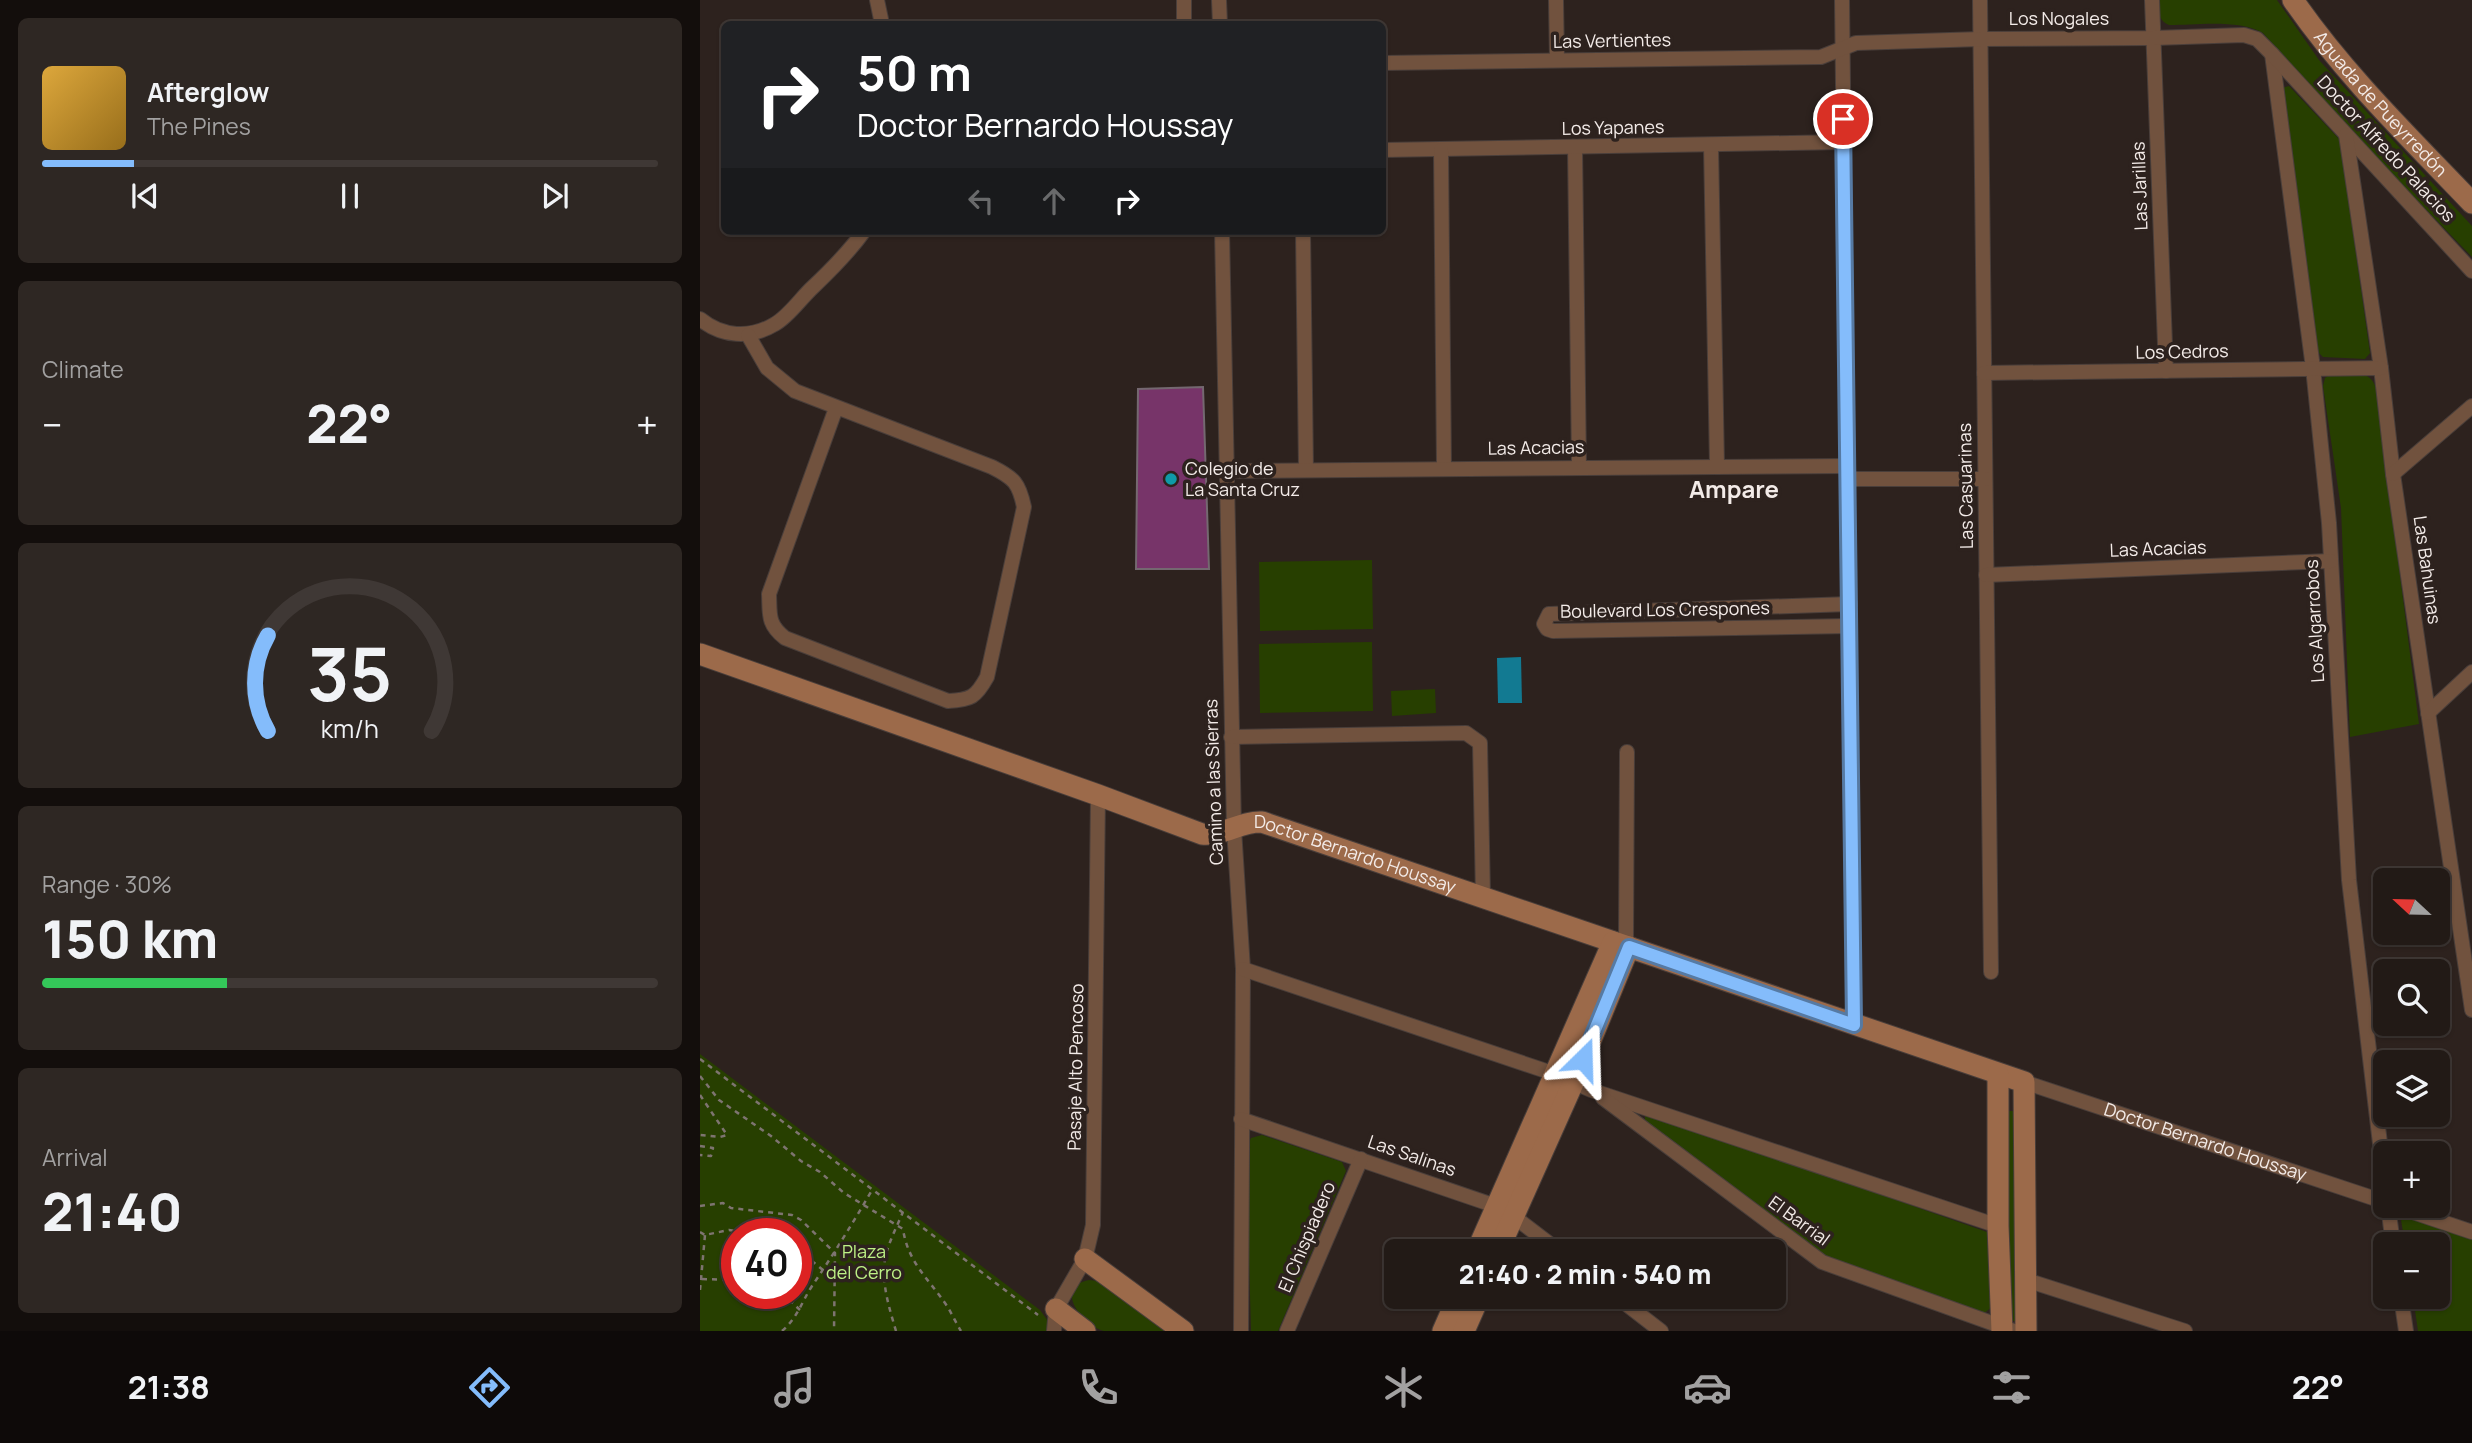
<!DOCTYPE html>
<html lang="en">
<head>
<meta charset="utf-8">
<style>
	body { margin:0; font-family:Manrope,sans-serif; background:#2e2723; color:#f1f3f6; height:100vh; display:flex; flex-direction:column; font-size:26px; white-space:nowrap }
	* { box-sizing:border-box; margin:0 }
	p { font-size:23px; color:#a2a1a1 }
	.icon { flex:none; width:38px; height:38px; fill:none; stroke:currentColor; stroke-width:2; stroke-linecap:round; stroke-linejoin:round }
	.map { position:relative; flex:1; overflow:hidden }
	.drawer { display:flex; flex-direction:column; gap:18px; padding:18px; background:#130e0c; width:700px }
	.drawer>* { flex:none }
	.banner { position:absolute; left:21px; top:21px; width:665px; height:214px; border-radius:10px; box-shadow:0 2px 5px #0004,0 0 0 2px #3f3835; background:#202124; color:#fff; overflow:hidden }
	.needle { width:46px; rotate:292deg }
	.tools { position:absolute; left:1673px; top:868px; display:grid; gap:14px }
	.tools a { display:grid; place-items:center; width:77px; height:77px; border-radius:10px; background:#221a16; box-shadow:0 2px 5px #0004,0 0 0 2px #3f3835; font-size:35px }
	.speed { position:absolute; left:21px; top:1218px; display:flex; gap:14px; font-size:35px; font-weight:700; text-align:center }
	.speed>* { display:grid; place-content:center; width:91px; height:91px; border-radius:50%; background:#221a16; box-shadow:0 2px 5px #0004,0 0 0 2px #3f3835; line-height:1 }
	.speed .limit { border:10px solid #d22; background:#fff; color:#111 }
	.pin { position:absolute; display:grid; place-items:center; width:60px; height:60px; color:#fff; margin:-30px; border:4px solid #fff; border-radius:50%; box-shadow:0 2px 7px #0007 }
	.me { position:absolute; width:77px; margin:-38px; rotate:22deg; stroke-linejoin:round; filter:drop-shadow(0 0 5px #0008) }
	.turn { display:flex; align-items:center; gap:24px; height:147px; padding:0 21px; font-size:32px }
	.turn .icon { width:91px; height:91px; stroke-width:2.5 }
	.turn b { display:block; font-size:49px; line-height:60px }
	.lanes { display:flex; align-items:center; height:66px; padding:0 21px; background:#0003; justify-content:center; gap:35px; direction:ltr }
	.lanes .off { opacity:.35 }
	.big { font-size:52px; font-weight:800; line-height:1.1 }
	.drawer .card { flex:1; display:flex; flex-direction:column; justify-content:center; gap:10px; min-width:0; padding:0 24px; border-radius:10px; background:#2e2723 }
	.drawer .dial { align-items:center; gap:0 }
	.dial svg { height:182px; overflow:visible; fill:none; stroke:#3f3835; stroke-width:7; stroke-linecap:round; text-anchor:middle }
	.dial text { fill:#f1f3f6; stroke:none }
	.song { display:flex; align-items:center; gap:21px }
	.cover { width:84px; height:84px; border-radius:10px; background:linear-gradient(135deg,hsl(40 70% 55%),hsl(40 70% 35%)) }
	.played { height:7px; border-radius:4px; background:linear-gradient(90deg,#84bcfb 15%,#3f3835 15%) }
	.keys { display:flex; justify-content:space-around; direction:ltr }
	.heat { display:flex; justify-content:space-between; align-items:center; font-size:38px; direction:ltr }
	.charge { height:10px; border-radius:5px; background:linear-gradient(90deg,#34c759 30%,#3f3835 0) }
	.trip { position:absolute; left:684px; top:1239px; width:402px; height:70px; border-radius:10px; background:#221a16; box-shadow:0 2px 5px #0004,0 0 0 2px #3f3835; font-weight:800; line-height:70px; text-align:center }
	.tabs { display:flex; height:112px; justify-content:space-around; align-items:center; background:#0e0a09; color:#a2a1a1 }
	.tabs .icon { width:49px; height:49px }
	.tabs .current { color:#84bcfb }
	.tabs b { font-size:32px; color:#f1f3f6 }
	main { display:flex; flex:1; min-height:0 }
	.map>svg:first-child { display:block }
	.green { fill:#273f00; fill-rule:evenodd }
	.water { fill:#127a92 }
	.building { fill:#773469; stroke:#746870; stroke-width:2 }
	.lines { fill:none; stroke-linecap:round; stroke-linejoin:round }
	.street-casing { stroke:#493e3a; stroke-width:16 }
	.secondary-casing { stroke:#493e3a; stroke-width:23 }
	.path { stroke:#7e7470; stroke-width:2.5; stroke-dasharray:5 5; stroke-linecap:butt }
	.street { stroke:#71523e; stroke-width:14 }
	.secondary { stroke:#9c6a4a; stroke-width:21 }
	.route-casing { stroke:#567aa3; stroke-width:18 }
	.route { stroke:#84bcfb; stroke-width:12 }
	.culture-dot { fill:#0f9aa8; stroke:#2d221e; stroke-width:2.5 }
	.labels { text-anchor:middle; stroke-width:7; stroke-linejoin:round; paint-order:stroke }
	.street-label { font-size:18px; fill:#f3ebe8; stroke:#2d221e }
	.poi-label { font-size:18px; fill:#f3ebe8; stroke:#2d221e; text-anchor:start }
	.park-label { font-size:18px; fill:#bdf186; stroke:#2d221e }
	.district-label { font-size:24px; font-weight:bold; fill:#f3ebe8; stroke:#2d221e }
</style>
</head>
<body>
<main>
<section class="drawer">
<div class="card">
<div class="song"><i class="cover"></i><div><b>Afterglow</b><p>The Pines</p></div></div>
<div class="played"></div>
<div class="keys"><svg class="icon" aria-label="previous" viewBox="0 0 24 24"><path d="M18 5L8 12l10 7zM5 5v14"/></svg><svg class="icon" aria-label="pause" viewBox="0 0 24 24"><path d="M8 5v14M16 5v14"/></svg><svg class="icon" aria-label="next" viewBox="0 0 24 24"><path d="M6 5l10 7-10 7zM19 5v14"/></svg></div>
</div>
<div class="card"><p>Climate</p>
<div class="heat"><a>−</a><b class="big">22°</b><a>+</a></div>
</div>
<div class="card dial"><svg viewBox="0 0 100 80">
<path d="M14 69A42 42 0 1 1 86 69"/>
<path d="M14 69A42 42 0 0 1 14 27" stroke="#84bcfb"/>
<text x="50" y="56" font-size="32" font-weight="700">35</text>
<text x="50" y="72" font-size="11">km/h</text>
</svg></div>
<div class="card"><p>Range · 30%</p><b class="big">150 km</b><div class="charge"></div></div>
<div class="card"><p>Arrival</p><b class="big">21:40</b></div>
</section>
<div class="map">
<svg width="1772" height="1331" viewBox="0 0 1772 1331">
	<rect width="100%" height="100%" fill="#2d221e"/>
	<g class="green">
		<path d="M1459 0H1577L1619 60 1772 226V257L1655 136 1563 33C1540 19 1496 25 1469 25 1457 20 1459 11 1459 0Z"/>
		<polygon points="1589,86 1640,140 1670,353 1665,359 1623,357 1616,350 1582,88"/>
		<path d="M1657 373C1667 375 1672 377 1676 388L1719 724 1650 737 1641 508 1623 386 1625 378 1629 375Z"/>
		<polygon points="672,560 673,629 560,631 559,562"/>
		<polygon points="672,642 673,711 560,713 559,644"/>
		<polygon points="735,689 736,713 692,716 691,691"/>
		<path d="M0 1054 340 1310 348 1321V1331H0ZM37 1234H96V1293H37Z"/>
		<polygon points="1306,1111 1316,1111 1320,1321 1310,1321"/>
		<polygon points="949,1113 1287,1232 1292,1240 1292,1307 1283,1314 1131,1259 1115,1250 945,1122 945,1115"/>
		<polygon points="562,1135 642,1162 646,1171 578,1331 551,1331 546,1149 551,1138"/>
		<polygon points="1703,1215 1772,1236 1772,1331 1718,1331 1713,1297 1738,1297 1738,1244 1705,1244 1701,1220"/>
		<path d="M389 1280 398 1281 464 1331C449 1331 417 1331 404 1331 383 1326 352 1287 389 1280Z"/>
	</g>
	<polygon class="water" points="821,657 822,703 798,703 797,658"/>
	<polygon class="building" points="503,387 509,569 436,569 438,389"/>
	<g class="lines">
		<g class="street-casing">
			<g id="street">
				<polyline points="177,0 182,24"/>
				<polyline points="484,0 484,24"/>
				<polyline points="519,0 520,24"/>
				<polyline points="856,0 857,60"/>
				<polyline points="1142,0 1154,1025"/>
				<polyline points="1280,0 1291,972"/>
				<polyline points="1452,0 1466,371"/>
				<polyline points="1572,54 1613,368 1629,523 1649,880 1685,1186"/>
				<polyline points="682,63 1121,57 1156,43 1281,39 1454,38 1544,35 1557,39 1572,54 1772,271"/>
				<polyline points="1646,135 1681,368 1693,474 1772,1010"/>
				<polyline points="1011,146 1017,465"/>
				<polyline points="875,147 879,467"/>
				<polyline points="682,150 1143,142"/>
				<polyline points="741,150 744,469"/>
				<polyline points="522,231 534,829 543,969 541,1331"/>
				<polyline points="603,231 606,470"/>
				<path d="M0 319C22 337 50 339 75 324 89 316 101 298 113 287 132 269 149 252 164 231"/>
				<path d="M48 335 67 368 95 391 292 467C314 478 319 483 324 507L287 677C276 697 271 700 248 701L85 638C67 624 70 614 69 594L136 408"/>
				<polyline points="1284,373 1681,368"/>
				<polyline points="526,471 1147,466"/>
				<polyline points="1693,474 1772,406"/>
				<polyline points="1148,479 1285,479"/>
				<polyline points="1286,575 1631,561"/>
				<polyline points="1150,604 849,614 844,624 847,629 853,631 1150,626"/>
				<polyline points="1728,713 1772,672"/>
				<polyline points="531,737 766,733 780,743 783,897"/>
				<polyline points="926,946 927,752"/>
				<polyline points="543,969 855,1074 891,1090 1298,1226"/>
				<path id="s1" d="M1324 1082 1685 1202"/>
				<polyline points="903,1098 1122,1262 1314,1331"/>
				<polyline points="541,1119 796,1206 813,1216 859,1251"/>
				<polyline points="1688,1206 1693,1244"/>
				<polyline points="1695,1206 1772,1232"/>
				<polyline points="1326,1280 1485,1331"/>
				<polyline points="917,1297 961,1331"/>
				<polyline points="1701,1297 1706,1331"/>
				<polyline points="354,1331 356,1309 385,1259 393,1225 398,795"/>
				<polyline points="587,1331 661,1159"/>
			</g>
		</g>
		<g class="secondary-casing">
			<g id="secondary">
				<path id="s2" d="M1593 0C1644 74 1710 138 1772 203"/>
				<path id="s3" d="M0 654 398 795 502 834C524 836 541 821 562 822L1324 1082 1326 1331"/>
				<polyline points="1298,1074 1298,1226 1302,1331"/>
				<polyline points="777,1251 913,942"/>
				<polyline points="798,1251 874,1081 929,947"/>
				<polyline points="385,1259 483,1331"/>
				<polyline points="356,1309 385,1331"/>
				<polyline points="743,1331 758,1297"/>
				<polyline points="764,1331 779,1297"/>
			</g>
		</g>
		<g class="path">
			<polyline points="0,1059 338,1315"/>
			<path d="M0 1076 19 1100 71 1136 101 1161 120 1172 144 1193 203 1229C208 1263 229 1279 247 1306 252 1314 256 1323 261 1331"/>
			<polyline points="0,1095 27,1135 20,1137 0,1135"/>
			<polyline points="0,1146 13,1148 11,1156 0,1155"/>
			<polyline points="0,1206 23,1203 31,1208 92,1215 101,1220 135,1253 134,1331"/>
			<polyline points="0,1232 5,1235 29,1230 51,1234"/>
			<polyline points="96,1248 123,1270"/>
			<polyline points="2,1279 37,1280"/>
			<polyline points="0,1290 5,1235"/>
			<polyline points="82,1293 100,1310"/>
			<path d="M82 1331C98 1317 101 1303 112 1286 133 1255 153 1223 172 1190"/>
			<path d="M196 1331C189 1307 180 1280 186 1254 190 1240 197 1226 203 1212"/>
		</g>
		<use href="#street" class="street"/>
		<use href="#secondary" class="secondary"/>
	</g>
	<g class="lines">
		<g class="route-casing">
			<polyline id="route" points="883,1059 929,947 1154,1025 1143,119"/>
		</g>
		<use href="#route" class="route"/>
	</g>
	<circle class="culture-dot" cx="471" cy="479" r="7"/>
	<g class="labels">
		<g class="street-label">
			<text x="1359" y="25">Los Nogales</text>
			<text transform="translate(912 41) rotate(-1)" y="6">Las Vertientes</text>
			<text dy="6" stroke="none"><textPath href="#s2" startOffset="136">Aguada de Pueyrredón</textPath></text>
			<text transform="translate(913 128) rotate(-1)" y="6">Los Yapanes</text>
			<text transform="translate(1686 149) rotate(47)" y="6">Doctor Alfredo Palacios</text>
			<text transform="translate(1440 186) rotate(-92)" y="6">Las Jarillas</text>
			<text transform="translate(1482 352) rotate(-1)" y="6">Los Cedros</text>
			<text transform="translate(836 448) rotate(-1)" y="6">Las Acacias</text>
			<text transform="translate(1266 486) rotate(-91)" y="6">Las Casuarinas</text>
			<text transform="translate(1458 549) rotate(-2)" y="6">Las Acacias</text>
			<text transform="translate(1727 570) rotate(82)" y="6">Las Bahuinas</text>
			<text transform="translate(965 610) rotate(-1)" y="6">Boulevard Los Crespones</text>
			<text transform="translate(1615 621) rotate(-93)" y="6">Los Algarrobos</text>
			<text transform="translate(514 782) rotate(-92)" y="6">Camino a las Sierras</text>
			<text dy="6" stroke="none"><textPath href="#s3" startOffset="693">Doctor Bernardo Houssay</textPath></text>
			<text transform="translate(376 1067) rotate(-89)" y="6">Pasaje Alto Pencoso</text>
			<text dy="6" stroke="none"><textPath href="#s1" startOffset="191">Doctor Bernardo Houssay</textPath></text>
			<text transform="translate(712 1156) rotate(19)" y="6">Las Salinas</text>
			<text transform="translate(1099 1221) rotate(36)" y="6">El Barrial</text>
			<text transform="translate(607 1237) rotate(-67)" y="6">El Chispiadero</text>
		</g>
		<g class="poi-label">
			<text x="485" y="475">Colegio de<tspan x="485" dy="21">La Santa Cruz</tspan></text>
		</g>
		<g class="park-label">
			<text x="164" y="1258">Plaza<tspan x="164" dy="21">del Cerro</tspan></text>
		</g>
		<g class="district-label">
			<text x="1034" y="498">Ampare</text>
		</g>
	</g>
</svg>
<div class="tools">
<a><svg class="needle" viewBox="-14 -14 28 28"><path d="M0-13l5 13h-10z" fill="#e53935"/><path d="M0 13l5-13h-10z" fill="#a2a1a1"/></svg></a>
<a><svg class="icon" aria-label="search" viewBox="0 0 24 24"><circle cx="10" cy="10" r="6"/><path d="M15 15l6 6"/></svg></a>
<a><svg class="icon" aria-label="layers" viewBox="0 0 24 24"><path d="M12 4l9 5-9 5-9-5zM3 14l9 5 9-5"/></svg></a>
<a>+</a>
<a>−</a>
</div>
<div class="speed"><div class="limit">40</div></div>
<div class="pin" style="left:1143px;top:119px;background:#d93025"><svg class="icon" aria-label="arrive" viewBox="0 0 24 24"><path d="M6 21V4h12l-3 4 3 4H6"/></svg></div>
<svg class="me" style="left:883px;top:1059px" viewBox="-20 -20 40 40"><path d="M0-17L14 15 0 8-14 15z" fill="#84bcfb" stroke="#fff" stroke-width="4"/></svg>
<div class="trip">21:40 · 2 min · 540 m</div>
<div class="banner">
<div class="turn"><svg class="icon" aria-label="right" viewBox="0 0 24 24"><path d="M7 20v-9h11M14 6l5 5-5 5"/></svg><div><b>50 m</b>Doctor Bernardo Houssay</div></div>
<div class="lanes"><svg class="icon off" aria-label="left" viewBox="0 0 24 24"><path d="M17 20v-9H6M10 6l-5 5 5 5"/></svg><svg class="icon off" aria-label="ahead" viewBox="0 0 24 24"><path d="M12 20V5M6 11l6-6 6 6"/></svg><svg class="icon" aria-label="right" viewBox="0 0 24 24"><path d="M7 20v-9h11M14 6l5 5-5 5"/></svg></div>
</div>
</div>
</main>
<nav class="tabs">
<b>21:38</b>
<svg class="icon current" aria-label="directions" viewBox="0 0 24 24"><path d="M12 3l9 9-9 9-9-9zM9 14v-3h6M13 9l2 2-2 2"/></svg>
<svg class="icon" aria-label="music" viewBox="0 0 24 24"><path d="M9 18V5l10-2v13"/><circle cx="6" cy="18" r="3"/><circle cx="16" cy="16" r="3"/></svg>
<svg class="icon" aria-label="phone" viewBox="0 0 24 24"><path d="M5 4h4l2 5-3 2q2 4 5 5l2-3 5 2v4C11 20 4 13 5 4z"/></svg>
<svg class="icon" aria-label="climate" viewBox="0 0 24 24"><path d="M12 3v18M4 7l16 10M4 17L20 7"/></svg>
<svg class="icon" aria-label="car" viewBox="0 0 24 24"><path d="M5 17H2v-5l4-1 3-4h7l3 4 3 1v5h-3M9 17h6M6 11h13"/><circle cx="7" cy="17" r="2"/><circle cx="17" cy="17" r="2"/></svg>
<svg class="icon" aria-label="filters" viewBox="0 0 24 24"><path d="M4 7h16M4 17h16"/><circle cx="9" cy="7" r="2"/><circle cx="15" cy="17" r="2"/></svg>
<b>22°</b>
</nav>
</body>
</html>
